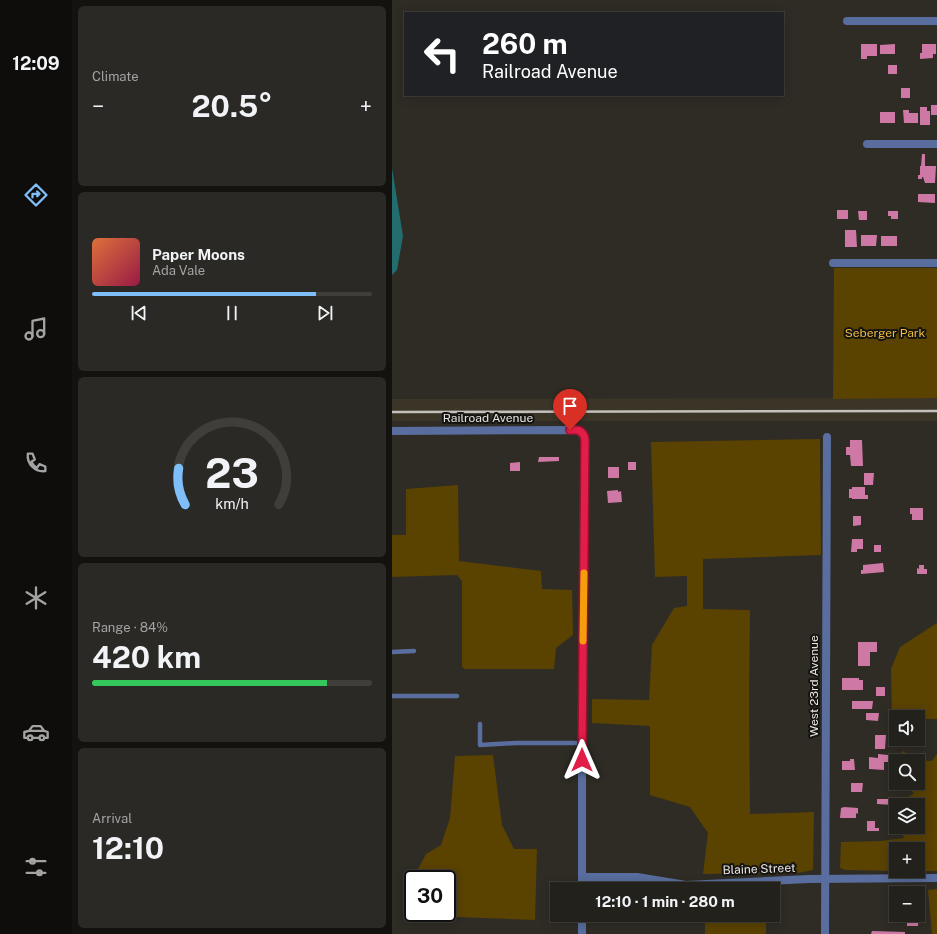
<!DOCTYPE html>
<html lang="en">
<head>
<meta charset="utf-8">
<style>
	body { margin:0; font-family:"Public Sans",sans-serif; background:#2b2925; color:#f1f3f6; height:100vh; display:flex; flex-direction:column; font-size:15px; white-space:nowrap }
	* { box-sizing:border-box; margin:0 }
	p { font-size:13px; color:#a3a3a3 }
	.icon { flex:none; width:22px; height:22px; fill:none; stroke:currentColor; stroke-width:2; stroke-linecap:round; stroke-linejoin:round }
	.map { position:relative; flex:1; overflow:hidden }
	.drawer { display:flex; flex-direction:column; gap:6px; padding:6px; background:#13120f; width:320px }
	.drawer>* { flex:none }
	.hud { position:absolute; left:12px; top:12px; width:380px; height:84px; border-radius:0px; box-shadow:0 2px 10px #0003,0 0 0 1px #403e3b; background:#202124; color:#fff; overflow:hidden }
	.fabs { position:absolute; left:497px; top:710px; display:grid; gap:8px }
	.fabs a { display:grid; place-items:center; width:36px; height:36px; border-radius:0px; background:#23211c; box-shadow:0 2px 10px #0003,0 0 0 1px #403e3b; font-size:20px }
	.speed { position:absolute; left:12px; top:870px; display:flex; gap:8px; font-size:20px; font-weight:700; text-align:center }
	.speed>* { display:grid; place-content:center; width:52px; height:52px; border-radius:50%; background:#23211c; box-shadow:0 2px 10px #0003,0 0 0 1px #403e3b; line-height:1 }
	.speed .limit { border:2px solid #111; border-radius:6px; background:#fff; color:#111 }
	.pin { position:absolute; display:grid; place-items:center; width:34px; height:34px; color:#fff; margin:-41px -17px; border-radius:50% 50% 50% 0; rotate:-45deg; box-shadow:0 0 4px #0007 }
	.pin .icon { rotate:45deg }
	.me { position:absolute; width:44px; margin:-22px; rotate:0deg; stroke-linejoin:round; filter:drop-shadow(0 0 3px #0008) }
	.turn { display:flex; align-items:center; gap:14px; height:84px; padding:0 12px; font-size:18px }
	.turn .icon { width:52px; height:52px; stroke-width:2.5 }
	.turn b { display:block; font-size:28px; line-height:34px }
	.big { font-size:30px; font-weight:700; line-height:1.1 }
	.drawer .widget { flex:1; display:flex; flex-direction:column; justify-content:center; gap:6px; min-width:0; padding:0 14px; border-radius:6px; background:#2b2925 }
	.drawer .dial { align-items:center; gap:0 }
	.dial svg { height:104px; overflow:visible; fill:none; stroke:#403e3b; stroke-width:7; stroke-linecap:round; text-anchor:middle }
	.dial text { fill:#f1f3f6; stroke:none }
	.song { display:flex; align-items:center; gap:12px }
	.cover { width:48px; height:48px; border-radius:6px; background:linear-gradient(135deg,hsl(20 70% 55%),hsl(340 70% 35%)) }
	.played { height:4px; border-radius:2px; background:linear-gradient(90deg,#7ebef9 80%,#403e3b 80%) }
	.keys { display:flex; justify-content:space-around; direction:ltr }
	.heat { display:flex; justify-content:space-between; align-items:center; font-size:22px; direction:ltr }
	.charge { height:6px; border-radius:3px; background:linear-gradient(90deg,#34c759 84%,#403e3b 0) }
	.trip { position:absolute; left:158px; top:882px; width:230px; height:40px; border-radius:0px; background:#23211c; box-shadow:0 2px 10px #0003,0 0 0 1px #403e3b; font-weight:700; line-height:40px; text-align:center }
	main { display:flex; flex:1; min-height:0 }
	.dock { display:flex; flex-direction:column; width:72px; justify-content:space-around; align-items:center; background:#0e0d0b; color:#a3a3a3 }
	.dock .icon { width:28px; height:28px }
	.dock .current { color:#7ebef9 }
	.dock b { font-size:18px; color:#f1f3f6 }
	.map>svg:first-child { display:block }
	.built { fill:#3b3528 }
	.green { fill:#5a4201 }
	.water { fill:#236d6f }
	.building { fill:#ce79a5 }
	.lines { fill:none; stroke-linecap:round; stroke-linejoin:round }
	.lane { stroke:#596e9e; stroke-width:4.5 }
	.street { stroke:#596e9e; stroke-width:8 }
	.rail { stroke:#c4c1bd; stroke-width:2.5 }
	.route-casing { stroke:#92132f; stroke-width:10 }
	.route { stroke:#e11d48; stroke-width:7 }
	.slow { stroke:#f59e0b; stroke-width:7 }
	.labels { text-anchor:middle; stroke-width:4; stroke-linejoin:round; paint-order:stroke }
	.park-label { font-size:12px; fill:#efbc3d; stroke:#161411 }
	.street-label { font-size:12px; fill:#e8e5e1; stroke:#161411 }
</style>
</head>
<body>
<main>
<nav class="dock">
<b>12:09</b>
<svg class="icon current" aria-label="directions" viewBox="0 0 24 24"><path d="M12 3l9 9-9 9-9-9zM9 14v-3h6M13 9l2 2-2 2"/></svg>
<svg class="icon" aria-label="music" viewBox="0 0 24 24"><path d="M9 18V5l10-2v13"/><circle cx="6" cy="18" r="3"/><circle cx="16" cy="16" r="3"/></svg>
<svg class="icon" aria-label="phone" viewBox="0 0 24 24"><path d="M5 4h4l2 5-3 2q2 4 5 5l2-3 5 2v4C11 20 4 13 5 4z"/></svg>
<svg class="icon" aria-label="climate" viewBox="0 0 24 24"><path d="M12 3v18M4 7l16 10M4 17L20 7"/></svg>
<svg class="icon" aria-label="car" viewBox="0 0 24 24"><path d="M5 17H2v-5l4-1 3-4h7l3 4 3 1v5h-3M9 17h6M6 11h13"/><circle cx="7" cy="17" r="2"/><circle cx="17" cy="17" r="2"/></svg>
<svg class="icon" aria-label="filters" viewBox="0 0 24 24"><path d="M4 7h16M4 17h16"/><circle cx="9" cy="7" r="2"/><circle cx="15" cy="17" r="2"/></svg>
</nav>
<section class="drawer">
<div class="widget"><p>Climate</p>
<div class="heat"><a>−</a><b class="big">20.5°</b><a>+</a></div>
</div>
<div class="widget">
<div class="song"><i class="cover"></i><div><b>Paper Moons</b><p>Ada Vale</p></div></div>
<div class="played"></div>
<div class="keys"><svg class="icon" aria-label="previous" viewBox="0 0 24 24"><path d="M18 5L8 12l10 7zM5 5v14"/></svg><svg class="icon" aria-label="pause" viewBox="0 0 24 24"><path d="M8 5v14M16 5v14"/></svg><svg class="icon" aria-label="next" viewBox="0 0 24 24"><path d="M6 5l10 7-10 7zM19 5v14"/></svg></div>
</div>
<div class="widget dial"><svg viewBox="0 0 100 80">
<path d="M14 69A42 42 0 1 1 86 69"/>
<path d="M14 69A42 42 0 0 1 9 41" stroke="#7ebef9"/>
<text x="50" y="56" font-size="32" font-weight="700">23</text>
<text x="50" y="72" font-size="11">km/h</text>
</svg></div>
<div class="widget"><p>Range · 84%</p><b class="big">420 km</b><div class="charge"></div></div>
<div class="widget"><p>Arrival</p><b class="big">12:10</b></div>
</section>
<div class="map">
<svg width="545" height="934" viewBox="0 0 545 934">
	<rect width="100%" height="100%" fill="#2f2c25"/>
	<polygon class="built" points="545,398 545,421 0,421 0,399"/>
	<g class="green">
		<polygon points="442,268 545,268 545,398 441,399"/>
		<polygon points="428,439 429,555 311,559 311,609 358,610 357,701 358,814 422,812 421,870 406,873 311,874 316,833 298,807 258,795 258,726 200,723 200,699 257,700 260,645 282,608 295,606 295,576 263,577 259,442"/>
		<polygon points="66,485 67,561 149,571 150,589 180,590 181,635 164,648 162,669 73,669 70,667 70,581 65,575 0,577 0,535 14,535 14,489"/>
		<polygon points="545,623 545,719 526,719 526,717 504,717 504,718 500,718 499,669 508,647"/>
		<polygon points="511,751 523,760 540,761 545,754 545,871 526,871 526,849 504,849 504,871 453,870 448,868 449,842 489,841 512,838 508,827 526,827 526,805 507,805 522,793 511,783 526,783 526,761 504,761 504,767 502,761"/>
		<polygon points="101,755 110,825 122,849 145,849 143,920 64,917 58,894 55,893 55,879 26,879 24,873 34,854 49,845 58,818 63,756"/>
		<polygon points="545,889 545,934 540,934 536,890"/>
		<rect x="313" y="915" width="61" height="19"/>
	</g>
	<polygon class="water" points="0,168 11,236 5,270 0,275"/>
	<g class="building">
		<polygon points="469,44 485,44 485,56 475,56 475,59 469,59"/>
		<polygon points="503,44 503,54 488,54 488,45"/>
		<polygon points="530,44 544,44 544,54 541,54 541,58 528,59 528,53 530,53"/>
		<rect x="496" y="65" width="9" height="9"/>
		<rect x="509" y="88" width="9" height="10"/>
		<rect x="539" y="105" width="6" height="10"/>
		<polygon points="528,107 535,107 535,111 538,111 538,125 528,125"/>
		<polygon points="511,110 517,110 517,113 526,113 526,123 512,123"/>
		<rect x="488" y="112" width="15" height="11"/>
		<polygon points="530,154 533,154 533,166 544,166 543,183 533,183 531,177 530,177 530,179 526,179 526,175 528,175 528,166 529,166"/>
		<polygon points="526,194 543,194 543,203 526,202"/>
		<rect x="445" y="210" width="11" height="9"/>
		<polygon points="466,211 475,211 475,220 467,220"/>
		<polygon points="496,211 506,211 506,219 499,219 499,216 496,216"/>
		<polygon points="453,230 464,230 465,247 453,247"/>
		<polygon points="469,235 485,235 484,246 469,246"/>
		<rect x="489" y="236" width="16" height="10"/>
		<polygon points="458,440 470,440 471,466 459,466 458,455 454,455 454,447 458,447"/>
		<polygon points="147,457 167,457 167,461 146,462"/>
		<polygon points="128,462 128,471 118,471 118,463"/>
		<rect x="236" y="462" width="8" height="8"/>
		<rect x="216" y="467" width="11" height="11"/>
		<polygon points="472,473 482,473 481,485 472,485"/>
		<polygon points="460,487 473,487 473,495 476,495 476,499 460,499 460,498 457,498 457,489 460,489"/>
		<polygon points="226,490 226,492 229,491 230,502 216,503 215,491"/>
		<polygon points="518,508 531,508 531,520 520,520 520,514 518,514"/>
		<polygon points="461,516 469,516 469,525 461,526"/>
		<polygon points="460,539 471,539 471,549 465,549 465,552 459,552"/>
		<rect x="482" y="545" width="7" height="7"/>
		<polygon points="491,563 492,572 469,574 469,570 471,570 471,565"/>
		<polygon points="527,565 532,565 532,569 535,569 535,574 525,574 525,568 527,569"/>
		<polygon points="466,642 485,642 485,652 478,652 478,666 466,666"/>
		<polygon points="450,678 467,678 467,680 471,680 471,690 450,690"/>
		<rect x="484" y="687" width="9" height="9"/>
		<polygon points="460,701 481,701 480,709 460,709"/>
		<polygon points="474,713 487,713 486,721 474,720"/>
		<polygon points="483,735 494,735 493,749 483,749"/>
		<polygon points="486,754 496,755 496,762 492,762 492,770 477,769 477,757 486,758"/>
		<polygon points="458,759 462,759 463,770 450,770 450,761 458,761"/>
		<polygon points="459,783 471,783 470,792 459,792"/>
		<polygon points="485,799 502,799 502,805 485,804"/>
		<polygon points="452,807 466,808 466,814 464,813 464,818 448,818 449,808"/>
		<polygon points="475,821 483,821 483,828 487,828 487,831 475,831"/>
		<polygon points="515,915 527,915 526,926 515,926"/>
		<polygon points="480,931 513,932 513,934 479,934"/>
	</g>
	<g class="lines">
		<g class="lane">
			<polyline points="0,652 22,651"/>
			<polyline points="0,696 65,696"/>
			<polyline points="88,724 88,745 123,743 190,743"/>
		</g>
		<g class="street">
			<polyline points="455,21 545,21"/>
			<polyline points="475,144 545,144"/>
			<polyline points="441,263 545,263"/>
			<path d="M0 431 181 430C190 431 193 434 193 443L190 694V889"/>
			<polyline points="190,877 245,877 294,885 417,879 545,878"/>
			<polyline points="190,934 190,915"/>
			<polyline points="433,934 435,437"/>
		</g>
		<polyline class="rail" points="0,412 545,411"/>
	</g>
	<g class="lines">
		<g class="route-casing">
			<path id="route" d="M178 430C187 429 192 432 193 440L190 760"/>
		</g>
		<use href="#route" class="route"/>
		<polyline class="slow" points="191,641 192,573"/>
	</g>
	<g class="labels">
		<g class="park-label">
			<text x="493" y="337">Seberger Park</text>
		</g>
		<g class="street-label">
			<text x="96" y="422">Railroad Avenue</text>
			<text transform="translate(422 686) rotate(-90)" y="4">West 23rd Avenue</text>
			<text transform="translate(367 869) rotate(-2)" y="4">Blaine Street</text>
		</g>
	</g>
</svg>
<div class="fabs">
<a><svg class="icon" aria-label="sound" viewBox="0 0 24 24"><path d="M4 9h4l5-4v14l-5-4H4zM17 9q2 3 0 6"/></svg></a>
<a><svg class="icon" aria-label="search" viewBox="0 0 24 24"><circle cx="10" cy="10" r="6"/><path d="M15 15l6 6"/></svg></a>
<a><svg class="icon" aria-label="layers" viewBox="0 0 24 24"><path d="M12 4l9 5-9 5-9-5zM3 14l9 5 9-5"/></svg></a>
<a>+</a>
<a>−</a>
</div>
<div class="speed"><div class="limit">30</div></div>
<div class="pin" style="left:178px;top:430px;background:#d93025"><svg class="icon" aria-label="arrive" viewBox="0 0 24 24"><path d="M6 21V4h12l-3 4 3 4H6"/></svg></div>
<svg class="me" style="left:190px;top:760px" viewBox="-20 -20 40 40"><path d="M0-17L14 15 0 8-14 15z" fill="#e11d48" stroke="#fff" stroke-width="4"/></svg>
<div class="trip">12:10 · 1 min · 280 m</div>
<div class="hud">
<div class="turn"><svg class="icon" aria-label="left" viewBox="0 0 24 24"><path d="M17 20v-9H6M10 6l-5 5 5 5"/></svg><div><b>260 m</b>Railroad Avenue</div></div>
</div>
</div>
</main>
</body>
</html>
